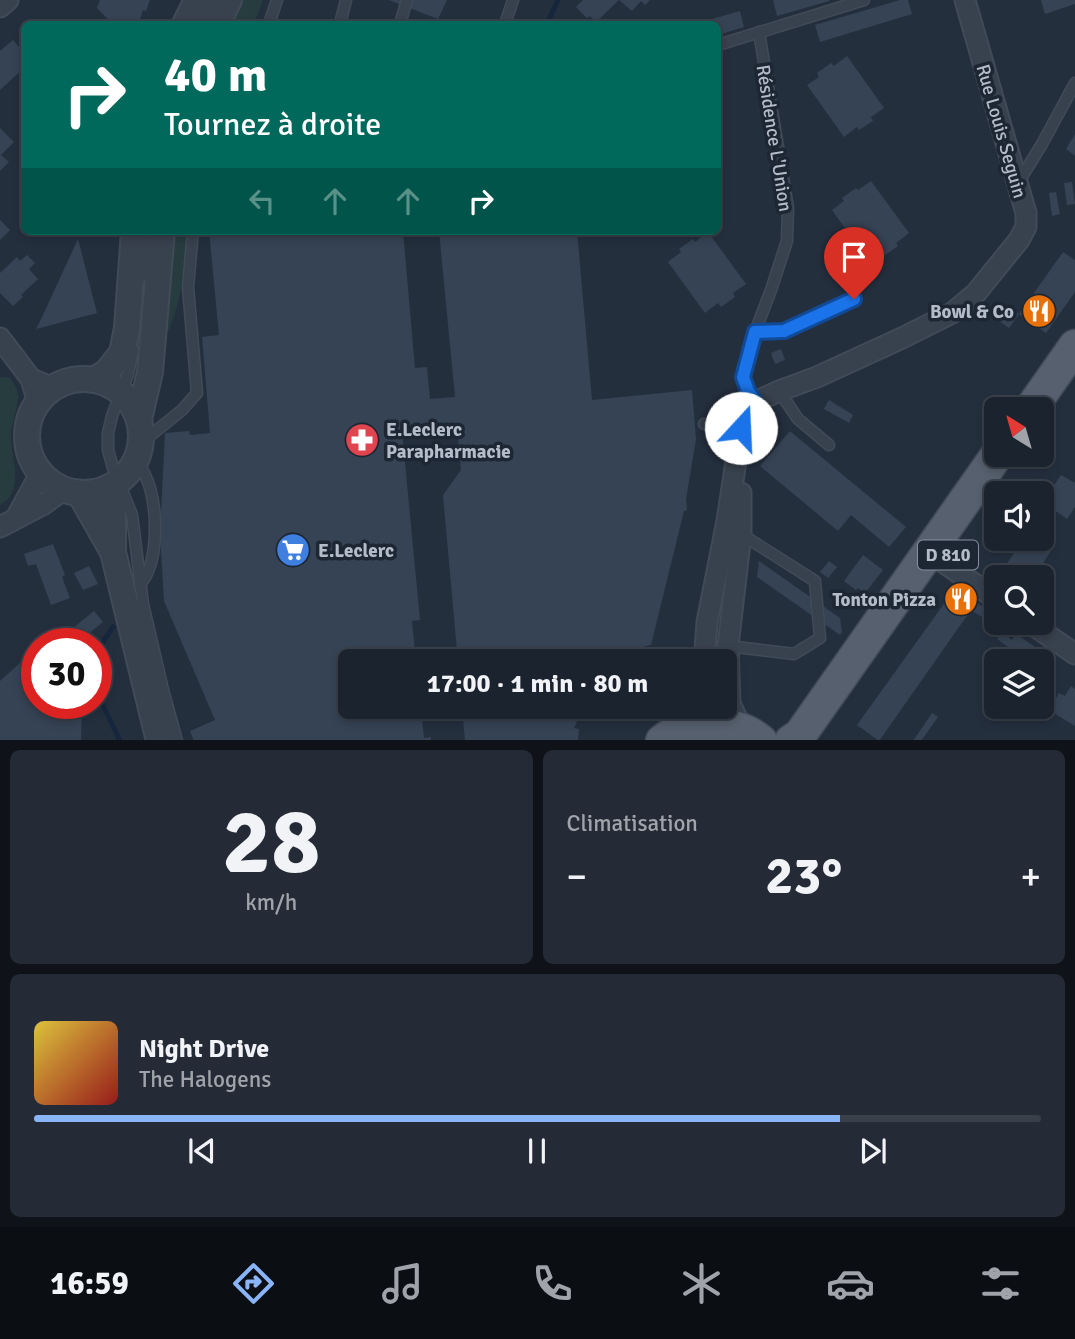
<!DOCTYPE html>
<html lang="fr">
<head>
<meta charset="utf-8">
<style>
	body { margin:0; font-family:Signika,sans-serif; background:#242b36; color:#f1f3f6; height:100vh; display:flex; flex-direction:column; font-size:26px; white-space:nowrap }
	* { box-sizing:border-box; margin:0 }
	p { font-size:23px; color:#a0a4aa }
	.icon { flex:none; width:38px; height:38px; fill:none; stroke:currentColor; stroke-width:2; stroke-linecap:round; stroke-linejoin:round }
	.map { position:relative; height:740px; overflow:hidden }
	.details { display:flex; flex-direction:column; gap:10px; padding:10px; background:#0f1319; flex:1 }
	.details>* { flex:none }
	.banner { position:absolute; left:21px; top:21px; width:700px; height:214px; border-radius:10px; box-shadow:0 4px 10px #0003,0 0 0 2px #39404a; background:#00695c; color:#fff; overflow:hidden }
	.needle { width:46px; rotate:323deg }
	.tools { position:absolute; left:984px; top:397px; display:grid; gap:14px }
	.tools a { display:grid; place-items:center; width:70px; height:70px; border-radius:10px; background:#1b232e; box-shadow:0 4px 10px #0003,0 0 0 2px #39404a; font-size:35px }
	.speed { position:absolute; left:21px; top:628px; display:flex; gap:14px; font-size:35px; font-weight:700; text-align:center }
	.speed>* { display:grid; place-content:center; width:91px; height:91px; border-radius:50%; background:#1b232e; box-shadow:0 4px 10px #0003,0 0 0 2px #39404a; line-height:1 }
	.speed .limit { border:10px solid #d22; background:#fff; color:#111 }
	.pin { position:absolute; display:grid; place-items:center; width:60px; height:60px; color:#fff; margin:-72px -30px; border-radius:50% 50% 50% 0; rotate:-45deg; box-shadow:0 0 7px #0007 }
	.pin .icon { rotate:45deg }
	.me { position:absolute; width:77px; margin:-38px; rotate:20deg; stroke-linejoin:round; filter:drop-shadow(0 0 5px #0008) }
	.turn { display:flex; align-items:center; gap:24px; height:147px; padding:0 28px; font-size:32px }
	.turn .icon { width:91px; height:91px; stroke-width:2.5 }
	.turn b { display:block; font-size:49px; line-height:60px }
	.lanes { display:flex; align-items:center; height:66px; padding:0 28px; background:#0003; justify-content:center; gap:35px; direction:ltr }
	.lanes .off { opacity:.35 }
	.big { font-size:52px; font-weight:800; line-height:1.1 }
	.details .tile { flex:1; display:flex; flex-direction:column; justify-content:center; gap:10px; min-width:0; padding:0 24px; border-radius:10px; background:#242b36 }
	.details .dial { align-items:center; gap:0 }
	.dial b { font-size:91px; line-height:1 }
	.song { display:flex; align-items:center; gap:21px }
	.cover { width:84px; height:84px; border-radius:10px; background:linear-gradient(135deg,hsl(50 70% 55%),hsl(0 70% 35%)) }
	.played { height:7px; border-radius:4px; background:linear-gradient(90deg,#8ab4f8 80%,#39404a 80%) }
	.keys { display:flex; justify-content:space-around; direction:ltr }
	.heat { display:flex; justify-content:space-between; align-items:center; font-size:38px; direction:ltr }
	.details .tiles { flex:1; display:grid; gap:10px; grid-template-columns:1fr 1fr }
	.tile:last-child { grid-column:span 2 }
	.trip { position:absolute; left:338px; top:649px; width:399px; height:70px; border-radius:10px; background:#1b232e; box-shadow:0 4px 10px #0003,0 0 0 2px #39404a; font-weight:800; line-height:70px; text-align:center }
	.tab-bar { display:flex; height:112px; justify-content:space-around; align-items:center; background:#0b0e12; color:#a0a4aa }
	.tab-bar .icon { width:49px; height:49px }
	.tab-bar .active { color:#8ab4f8 }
	.tab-bar b { font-size:32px; color:#f1f3f6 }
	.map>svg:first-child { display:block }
	.green { fill:#263c3f }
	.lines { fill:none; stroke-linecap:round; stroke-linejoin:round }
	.stream { stroke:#17263c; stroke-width:5 }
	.building { fill:#364354 }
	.service-casing { stroke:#414a57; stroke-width:13 }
	.minor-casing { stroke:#414a57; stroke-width:23 }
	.tertiary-casing { stroke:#414a57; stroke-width:28 }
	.primary-casing { stroke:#414a57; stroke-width:35 }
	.service { stroke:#38414e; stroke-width:10 }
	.minor { stroke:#38414e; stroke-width:19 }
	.tertiary { stroke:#38414e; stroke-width:24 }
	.primary { stroke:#56606e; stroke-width:32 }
	.route-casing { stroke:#114b97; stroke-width:18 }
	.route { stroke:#1a73e8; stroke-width:12 }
	.labels { text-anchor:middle; stroke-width:7; stroke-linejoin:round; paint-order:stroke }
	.shield { fill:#1d2633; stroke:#878f9c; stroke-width:2 }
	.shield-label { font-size:18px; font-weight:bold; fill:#b4bcc9 }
	.street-label { font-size:19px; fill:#b4bcc9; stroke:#1d2633 }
	.poi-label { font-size:19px; font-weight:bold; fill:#b4bcc9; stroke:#1d2633; text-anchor:end }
</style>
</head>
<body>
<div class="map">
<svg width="1075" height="741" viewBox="0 0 1075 741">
	<rect width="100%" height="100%" fill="#242f3e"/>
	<g class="green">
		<polygon points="241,0 263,0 254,24 230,24"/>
		<path d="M174 231H188C185 267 182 303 166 336Z"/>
		<path d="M0 377 10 378C14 384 19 391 18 399 17 412 11 424 11 437 11 455 20 476 12 493 10 498 5 502 0 505Z"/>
	</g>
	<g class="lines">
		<g class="stream">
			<polyline points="547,24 558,0"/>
			<polyline points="96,652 113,627"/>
			<polyline points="96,691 120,741"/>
		</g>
	</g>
	<g class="building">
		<polygon points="100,0 150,0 146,11 143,10 139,23 130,24 113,24 97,8"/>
		<polygon points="389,0 447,0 438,19"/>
		<polygon points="583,0 619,0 596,22 590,16 587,18 576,7"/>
		<polygon points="619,0 650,0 645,5 641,1 632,11"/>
		<polygon points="773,0 829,0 829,1 777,16"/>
		<polygon points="900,0 908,0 912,14 820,42 815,25"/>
		<polygon points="1041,0 1075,0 1075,4 1045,14"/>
		<polygon points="740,11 744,27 718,35 718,24 695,24"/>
		<polygon points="13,40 24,53 24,68 0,90 0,51"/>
		<polygon points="847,56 884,108 871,117 873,121 859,130 857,127 844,137 807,85 819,77 817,73 831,63 834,66"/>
		<polygon points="0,128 14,142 1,155 9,162 0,171"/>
		<polygon points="1075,134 1075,156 1066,149"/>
		<polygon points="871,181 909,233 896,243 898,246 884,256 882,253 869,262 832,210 844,201 842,198 856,188 858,190"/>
		<polygon points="1072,182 1075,204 1067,205 1064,183"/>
		<polygon points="1056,192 1060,214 1052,216 1049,193"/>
		<polygon points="0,220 10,230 0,240"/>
		<polygon points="209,231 403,231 415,368 427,367 430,399 455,397 439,231 577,231 592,400 692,390 696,439 686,499 687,510 684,511 651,645 631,650 614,662 458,662 443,495 461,470 457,426 402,431 420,620 412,621 416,662 350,662 350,707 421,707 424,738 431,737 431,741 194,741 190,731 215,720 164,601 160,534 165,433 189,431 190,435 210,433 202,337 219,335"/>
		<polygon points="708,232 746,284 733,293 735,297 721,307 718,303 705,313 668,262 681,252 679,249 693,239 695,242"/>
		<polygon points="78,239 97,313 36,329 42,317"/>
		<polygon points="1063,252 1075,260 1075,292 1046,333 1019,314 1009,328 998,320 1008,306 1019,314"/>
		<polygon points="27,255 35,263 29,269 38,279 21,295 23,297 13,306 0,293 0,273 17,257 20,261"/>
		<polygon points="781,349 785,360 775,364 771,353"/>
		<polygon points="829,400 853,415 849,423 824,409"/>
		<polygon points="789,432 791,432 906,527 889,547 851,515 838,531 760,466"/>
		<polygon points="1061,475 1075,483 1075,507 1067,519 1043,502"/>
		<polygon points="1024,539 1038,539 1037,541 1051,551 1033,578 1016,578 1003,569"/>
		<polygon points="53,544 65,575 62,577 70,598 51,605 36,564 28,566 24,554"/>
		<polygon points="863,555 883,570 865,593 858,588 856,590 844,581"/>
		<polygon points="759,561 840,618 842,632 840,635 757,577"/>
		<polygon points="829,561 837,567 828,578 820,572"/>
		<polygon points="89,566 98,584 83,590 74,573"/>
		<polygon points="956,587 990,612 985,619 971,610 879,741 857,725"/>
		<polygon points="94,611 103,622 76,644 67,633"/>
		<polygon points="1002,632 1012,640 1016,634 1048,656 1041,665 1041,662 1029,662 997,639"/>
		<polygon points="32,652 37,657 37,704 79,704 82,707 81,741 0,741 0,681"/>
		<polygon points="1071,686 1075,689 1075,726 1049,710 1059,693 1065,696"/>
		<polygon points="462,707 584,707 574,728 579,729 578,741 465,741"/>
		<polygon points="932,713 938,717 921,741 913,741"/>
	</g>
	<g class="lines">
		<g class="service-casing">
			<g id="service">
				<polyline points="200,24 212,0"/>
				<polyline points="269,24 277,0"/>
				<polyline points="340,24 346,0"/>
				<polyline points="400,24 407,0"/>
				<polyline points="505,24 513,0"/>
				<polyline points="718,45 864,0"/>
				<polyline points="1018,183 1042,144 1075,83"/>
				<polyline points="142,276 147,231"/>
				<polyline points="755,332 784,331 854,299"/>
				<polyline points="133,350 128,374 112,416 108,433 108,450 113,468 132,515 143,604 163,690 177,741"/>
				<polyline points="779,391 798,419 829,445"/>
				<polyline points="755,402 748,391 743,377 755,332 771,290 787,241 788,208 759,32"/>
				<polyline points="704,424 741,428"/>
				<polyline points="140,444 182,410 197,393 188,287 193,231"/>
				<path d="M136 458C141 467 147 477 150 488 157 513 159 564 140 584"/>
				<polyline points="728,646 794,654 820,638 815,581 741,534"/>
			</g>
		</g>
		<g class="minor-casing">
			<g id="minor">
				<polyline points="0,7 8,0"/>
				<polyline points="0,338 31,379 38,403"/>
				<polyline points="31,379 54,388"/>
				<polyline points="741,493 741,534 728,646 730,703 742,730"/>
				<polyline points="16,518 40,474"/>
				<polyline points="0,527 44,504 63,490"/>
				<polyline points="943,562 996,599"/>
				<polyline points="1030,623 1075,654"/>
				<polyline points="704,662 707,622 727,521 741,428 749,410 755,402 779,391 817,377 902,338 952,313 976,293 1019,240 1026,227 1026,213 965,0"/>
			</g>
		</g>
		<g class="tertiary-casing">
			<g id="tertiary">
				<polyline points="185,24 197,0"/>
				<polyline points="217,24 229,0"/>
				<circle cx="84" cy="436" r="57"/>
				<polyline points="94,380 107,372 122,353 127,328 134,231"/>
				<polyline points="139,419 150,372 162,231"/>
				<polyline points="107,488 113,505 113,552 159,741"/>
				<polyline points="80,494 113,552"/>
			</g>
		</g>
		<g class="primary-casing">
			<g id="primary">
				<polyline points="1030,410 1075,346"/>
				<path d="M662 741C689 719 735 719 761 741"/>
				<polyline points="791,741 800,735 997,455"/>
			</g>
		</g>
		<use href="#service" class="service"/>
		<use href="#minor" class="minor"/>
		<use href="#tertiary" class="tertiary"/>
		<use href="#primary" class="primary"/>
	</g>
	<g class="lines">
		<g class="route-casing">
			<polyline id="route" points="741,428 749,410 755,402 748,391 743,377 755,332 784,331 854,299"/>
		</g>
		<use href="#route" class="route"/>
	</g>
	<defs>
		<g id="restaurant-disc" transform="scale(1.75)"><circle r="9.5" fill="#e8710a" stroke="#1d2633"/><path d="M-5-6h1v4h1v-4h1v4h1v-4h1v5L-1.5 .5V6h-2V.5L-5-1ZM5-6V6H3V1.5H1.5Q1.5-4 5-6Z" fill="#fff"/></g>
		<g id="pharmacy-disc" transform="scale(1.75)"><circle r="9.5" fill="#e0444e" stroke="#1d2633"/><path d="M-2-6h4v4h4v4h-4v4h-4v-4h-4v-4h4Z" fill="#fff"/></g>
		<g id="supermarket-disc" transform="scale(1.75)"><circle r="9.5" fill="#3f7fe0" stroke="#1d2633"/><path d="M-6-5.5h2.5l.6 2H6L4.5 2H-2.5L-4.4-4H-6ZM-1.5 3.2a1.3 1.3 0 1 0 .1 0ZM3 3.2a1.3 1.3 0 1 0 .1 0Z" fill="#fff"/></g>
	</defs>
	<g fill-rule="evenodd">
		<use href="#restaurant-disc" x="1039" y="311"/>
		<use href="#pharmacy-disc" x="362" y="440"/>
		<use href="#supermarket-disc" x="293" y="550"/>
		<use href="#restaurant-disc" x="961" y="599"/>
	</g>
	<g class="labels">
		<rect class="shield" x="918" y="540.5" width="60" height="29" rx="5"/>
		<g class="shield-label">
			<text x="948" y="561">D 810</text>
		</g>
		<g class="street-label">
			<text transform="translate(1002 131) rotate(74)" y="7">Rue Louis Seguin</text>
			<text transform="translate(775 138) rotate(81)" y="7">Résidence L'Union</text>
		</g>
		<g class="poi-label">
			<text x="1014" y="318">Bowl &amp; Co</text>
			<text x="386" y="436" text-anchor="start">E.Leclerc<tspan x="386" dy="22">Parapharmacie</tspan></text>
			<text x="318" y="557" text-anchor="start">E.Leclerc</text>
			<text x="936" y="606">Tonton Pizza</text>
		</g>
	</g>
</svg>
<div class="tools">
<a><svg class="needle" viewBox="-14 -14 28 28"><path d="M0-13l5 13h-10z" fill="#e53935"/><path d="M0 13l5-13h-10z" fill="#a0a4aa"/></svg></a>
<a><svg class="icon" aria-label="sound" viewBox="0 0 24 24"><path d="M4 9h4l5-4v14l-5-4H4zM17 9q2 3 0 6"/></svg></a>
<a><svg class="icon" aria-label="search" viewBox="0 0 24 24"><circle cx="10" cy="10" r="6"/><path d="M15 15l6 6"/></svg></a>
<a><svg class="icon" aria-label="layers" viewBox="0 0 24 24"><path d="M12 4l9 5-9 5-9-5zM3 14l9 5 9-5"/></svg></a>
</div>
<div class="speed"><div class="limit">30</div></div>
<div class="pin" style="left:854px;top:299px;background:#d93025"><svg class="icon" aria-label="arrive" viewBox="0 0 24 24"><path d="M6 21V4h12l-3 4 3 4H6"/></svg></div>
<svg class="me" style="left:741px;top:428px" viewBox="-20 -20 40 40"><circle r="19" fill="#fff"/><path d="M0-13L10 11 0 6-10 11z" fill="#1a73e8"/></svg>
<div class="trip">17:00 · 1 min · 80 m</div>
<div class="banner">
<div class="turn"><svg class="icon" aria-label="right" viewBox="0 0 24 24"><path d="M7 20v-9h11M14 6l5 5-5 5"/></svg><div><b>40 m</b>Tournez à droite</div></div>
<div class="lanes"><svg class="icon off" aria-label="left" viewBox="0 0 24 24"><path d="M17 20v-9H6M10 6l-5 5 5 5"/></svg><svg class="icon off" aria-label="ahead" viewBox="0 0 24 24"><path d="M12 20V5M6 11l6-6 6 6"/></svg><svg class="icon off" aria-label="ahead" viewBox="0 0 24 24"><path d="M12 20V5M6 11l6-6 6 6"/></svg><svg class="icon" aria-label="right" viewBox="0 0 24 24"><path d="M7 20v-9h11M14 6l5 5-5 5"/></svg></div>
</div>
</div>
<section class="details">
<div class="tiles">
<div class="tile dial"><b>28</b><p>km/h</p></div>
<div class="tile"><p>Climatisation</p>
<div class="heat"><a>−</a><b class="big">23°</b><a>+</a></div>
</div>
<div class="tile">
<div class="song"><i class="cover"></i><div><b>Night Drive</b><p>The Halogens</p></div></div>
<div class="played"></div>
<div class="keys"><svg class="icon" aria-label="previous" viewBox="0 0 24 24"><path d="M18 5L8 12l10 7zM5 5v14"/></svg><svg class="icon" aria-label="pause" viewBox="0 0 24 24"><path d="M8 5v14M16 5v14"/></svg><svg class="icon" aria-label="next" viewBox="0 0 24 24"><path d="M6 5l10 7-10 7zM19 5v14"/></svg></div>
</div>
</div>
</section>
<nav class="tab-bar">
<b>16:59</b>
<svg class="icon active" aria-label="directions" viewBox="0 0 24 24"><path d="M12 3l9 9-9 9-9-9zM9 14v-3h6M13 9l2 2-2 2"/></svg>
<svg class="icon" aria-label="music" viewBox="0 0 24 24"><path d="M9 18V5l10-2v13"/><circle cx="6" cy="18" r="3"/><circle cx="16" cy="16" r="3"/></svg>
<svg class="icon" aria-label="phone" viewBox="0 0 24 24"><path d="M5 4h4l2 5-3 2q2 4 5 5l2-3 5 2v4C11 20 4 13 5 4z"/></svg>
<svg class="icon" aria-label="climate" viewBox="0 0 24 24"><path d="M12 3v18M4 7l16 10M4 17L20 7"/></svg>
<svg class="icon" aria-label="car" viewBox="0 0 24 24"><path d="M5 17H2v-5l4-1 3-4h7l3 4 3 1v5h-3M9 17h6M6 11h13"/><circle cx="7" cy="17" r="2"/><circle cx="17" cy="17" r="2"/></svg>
<svg class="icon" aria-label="filters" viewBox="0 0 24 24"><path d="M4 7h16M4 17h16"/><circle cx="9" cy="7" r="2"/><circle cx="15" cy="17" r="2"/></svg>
</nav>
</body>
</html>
